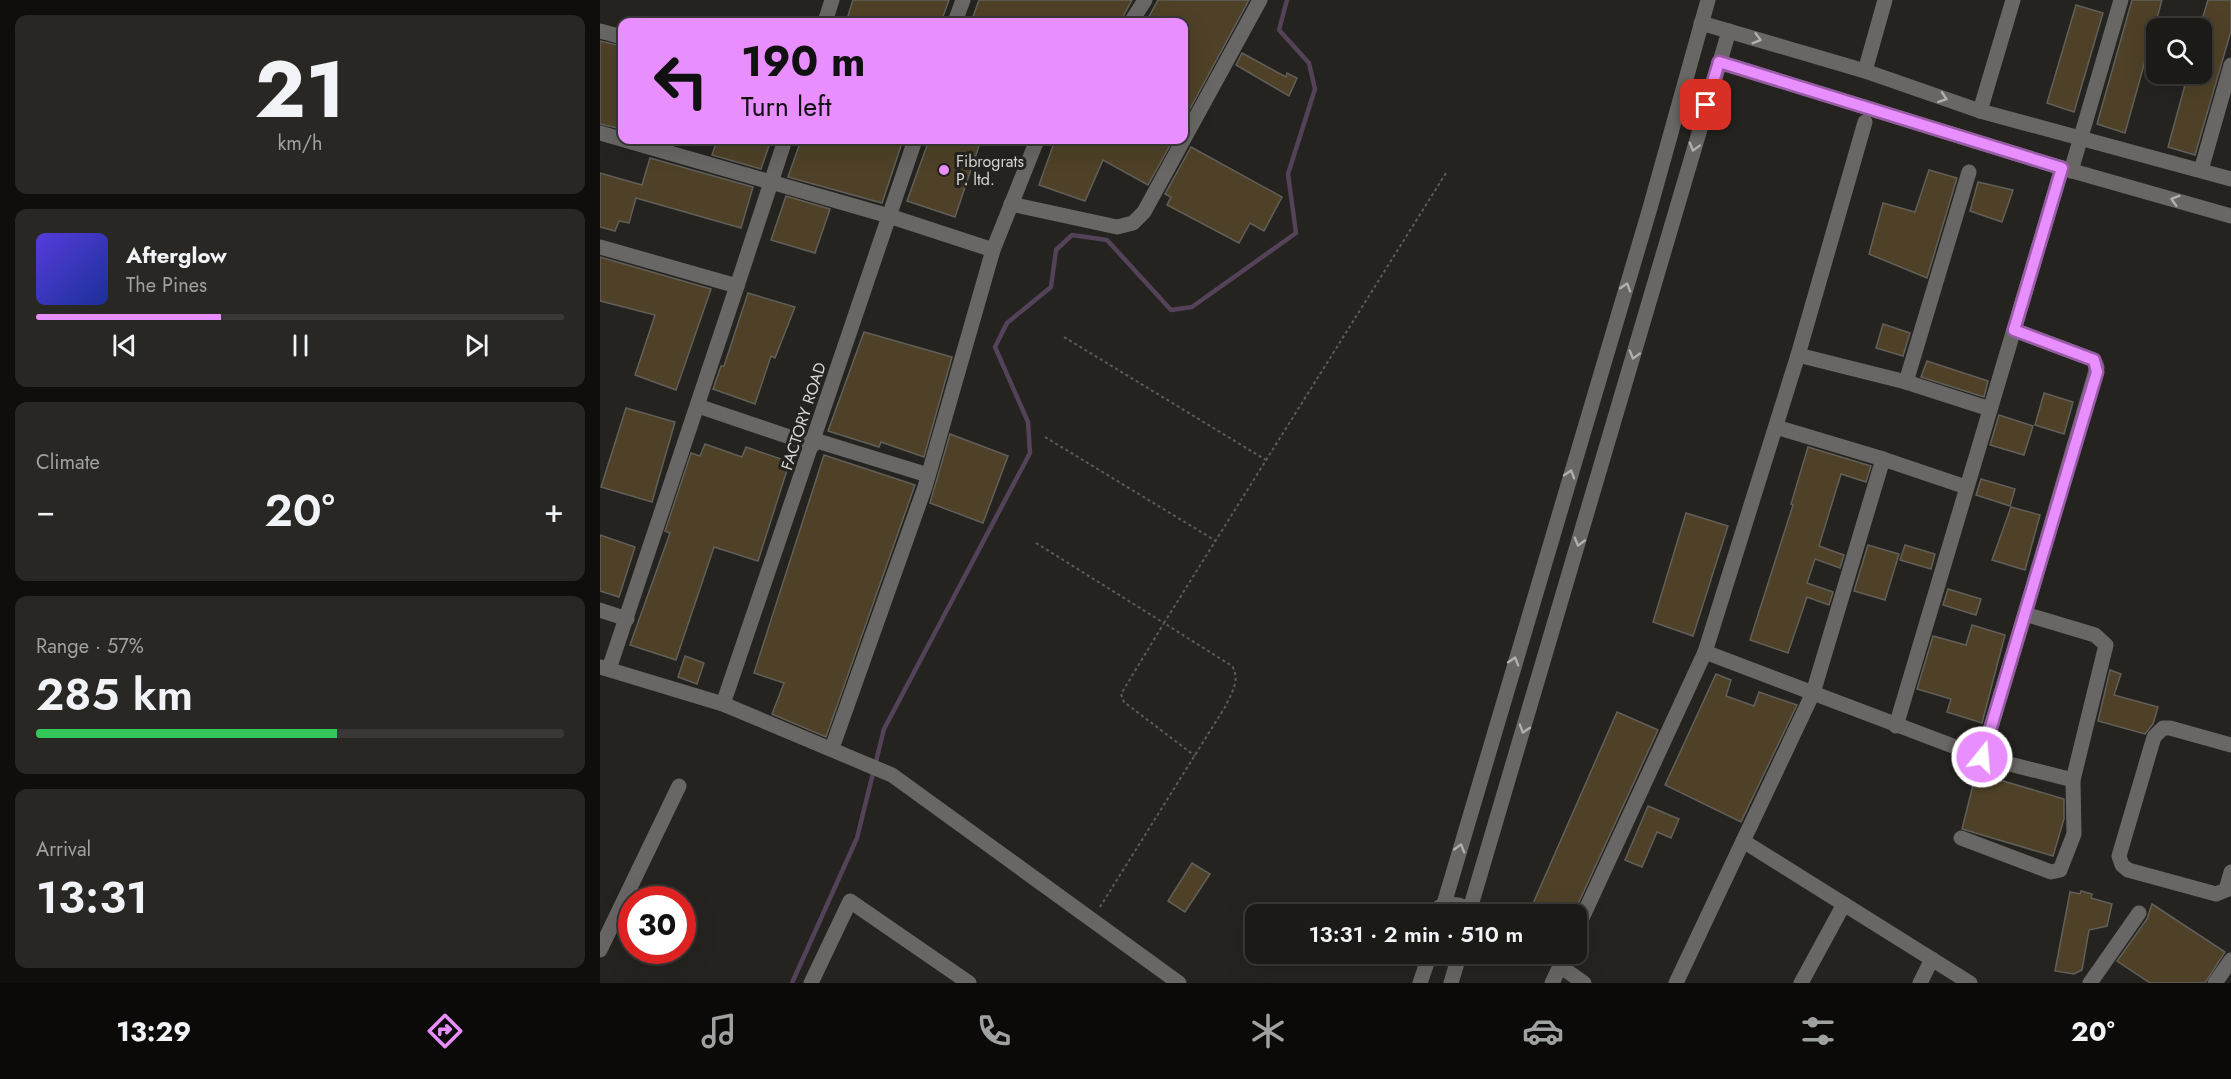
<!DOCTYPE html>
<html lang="en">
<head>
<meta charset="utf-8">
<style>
	body { margin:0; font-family:Jost,sans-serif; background:#292724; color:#f1f3f6; height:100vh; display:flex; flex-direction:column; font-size:22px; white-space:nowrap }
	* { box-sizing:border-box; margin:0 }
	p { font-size:20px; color:#a0a1a1 }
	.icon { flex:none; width:33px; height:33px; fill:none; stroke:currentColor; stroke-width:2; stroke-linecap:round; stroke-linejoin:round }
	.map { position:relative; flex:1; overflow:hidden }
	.sheet { display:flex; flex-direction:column; gap:15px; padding:15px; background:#0f0e0d; width:600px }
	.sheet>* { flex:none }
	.hud { position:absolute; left:18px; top:18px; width:570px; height:126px; border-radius:12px; box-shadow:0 6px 24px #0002,0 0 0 2px #3a3836; background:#e98efe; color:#111; overflow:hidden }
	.controls { position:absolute; left:1546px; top:18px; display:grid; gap:12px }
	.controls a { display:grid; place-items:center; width:66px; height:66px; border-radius:12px; background:#1c1a17; box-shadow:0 6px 24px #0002,0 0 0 2px #3a3836; font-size:30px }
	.speed { position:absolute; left:18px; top:886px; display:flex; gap:12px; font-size:30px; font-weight:700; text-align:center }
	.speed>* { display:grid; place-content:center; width:78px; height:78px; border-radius:50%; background:#1c1a17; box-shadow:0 6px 24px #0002,0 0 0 2px #3a3836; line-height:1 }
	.speed .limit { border:9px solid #d22; background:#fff; color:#111 }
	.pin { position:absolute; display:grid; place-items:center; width:51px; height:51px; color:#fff; margin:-26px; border-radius:12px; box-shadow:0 3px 9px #0006 }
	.me { position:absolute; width:66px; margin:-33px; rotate:17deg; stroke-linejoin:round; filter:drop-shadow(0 0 4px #0008) }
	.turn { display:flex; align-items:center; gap:21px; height:126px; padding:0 24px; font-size:27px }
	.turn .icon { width:78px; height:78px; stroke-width:2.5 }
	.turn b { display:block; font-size:42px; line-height:51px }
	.big { font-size:45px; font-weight:600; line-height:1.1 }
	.sheet .card { flex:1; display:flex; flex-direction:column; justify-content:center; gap:9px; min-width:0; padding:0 21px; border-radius:12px; background:#292724 }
	.sheet .dial { align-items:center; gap:0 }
	.dial b { font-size:78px; line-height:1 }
	.song { display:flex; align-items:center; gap:18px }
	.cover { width:72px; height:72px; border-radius:9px; background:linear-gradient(135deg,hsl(250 70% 55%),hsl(230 70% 35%)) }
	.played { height:6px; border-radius:3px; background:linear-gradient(90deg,#e98efe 35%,#3a3836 35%) }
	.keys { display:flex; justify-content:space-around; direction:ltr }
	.heat { display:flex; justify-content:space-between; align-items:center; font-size:33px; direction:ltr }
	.charge { height:9px; border-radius:4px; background:linear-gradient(90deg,#34c759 57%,#3a3836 0) }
	.trip { position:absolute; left:645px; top:904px; width:342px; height:60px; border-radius:12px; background:#1c1a17; box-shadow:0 6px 24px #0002,0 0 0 2px #3a3836; font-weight:600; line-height:60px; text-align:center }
	.dock { display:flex; height:96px; justify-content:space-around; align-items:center; background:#0b0a09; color:#a0a1a1 }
	.dock .icon { width:42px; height:42px }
	.dock .selected { color:#e98efe }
	.dock b { font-size:27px; color:#f1f3f6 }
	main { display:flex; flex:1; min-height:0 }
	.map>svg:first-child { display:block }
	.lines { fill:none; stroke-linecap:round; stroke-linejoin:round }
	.stream { stroke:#544258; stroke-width:4.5 }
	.building { fill:#4e4127; stroke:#625f5b; stroke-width:1.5 }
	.path { stroke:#5d5c58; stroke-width:2; stroke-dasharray:3 3; stroke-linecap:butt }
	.minor { stroke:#686765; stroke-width:15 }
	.oneway { stroke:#b1b0ae }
	.route-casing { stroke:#975ca5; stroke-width:15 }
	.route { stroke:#e98efe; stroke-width:10 }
	.poi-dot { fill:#e98efe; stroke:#25231f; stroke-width:2 }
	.labels { text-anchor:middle; stroke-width:6; stroke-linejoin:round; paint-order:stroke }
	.poi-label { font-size:16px; fill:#d9d8d5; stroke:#25231f; text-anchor:start }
	.street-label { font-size:16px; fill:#d9d8d5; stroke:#25231f }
</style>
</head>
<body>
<main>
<section class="sheet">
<div class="card dial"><b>21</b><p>km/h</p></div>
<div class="card">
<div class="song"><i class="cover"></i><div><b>Afterglow</b><p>The Pines</p></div></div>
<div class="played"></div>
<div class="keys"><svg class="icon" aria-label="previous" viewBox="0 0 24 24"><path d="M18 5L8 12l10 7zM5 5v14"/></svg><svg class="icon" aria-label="pause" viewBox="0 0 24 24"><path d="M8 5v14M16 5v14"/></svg><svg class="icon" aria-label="next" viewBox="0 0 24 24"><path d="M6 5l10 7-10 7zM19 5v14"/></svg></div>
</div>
<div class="card"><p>Climate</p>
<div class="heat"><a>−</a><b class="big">20°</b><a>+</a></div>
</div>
<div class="card"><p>Range · 57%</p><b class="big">285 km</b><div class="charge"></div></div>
<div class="card"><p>Arrival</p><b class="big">13:31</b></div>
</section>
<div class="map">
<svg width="1631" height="983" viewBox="0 0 1631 983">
	<rect width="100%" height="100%" fill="#25231f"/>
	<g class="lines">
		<polyline class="stream" points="192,983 257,838 284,729 430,453 428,422 395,347 407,323 451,287 456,250 472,235 507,240 571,310 592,307 696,233 688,174 715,89 709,63 679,30 687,0"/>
	</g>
	<g class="building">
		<polygon points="253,0 349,0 341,22 246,22"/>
		<polygon points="379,0 532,0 520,22 371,22"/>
		<polygon points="558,0 649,0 584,120 584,22 546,22"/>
		<polygon points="1532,0 1562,0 1525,133 1497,124"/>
		<polygon points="1608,0 1631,0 1631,31 1595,155 1568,147 1588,74 1602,74 1601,23"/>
		<polygon points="1476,5 1503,13 1474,112 1447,103"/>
		<polygon points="0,41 22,46 22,129 0,124"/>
		<polygon points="642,53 686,77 687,73 697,78 689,96 636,65"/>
		<polygon points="117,140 171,140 161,169 112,155"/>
		<polygon points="201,140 291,140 302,143 282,203 188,177"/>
		<polygon points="329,140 381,140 355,217 307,201"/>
		<polygon points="455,140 573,140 548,185 503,160 485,201 439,185"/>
		<polygon points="591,147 682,197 664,231 650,223 639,243 567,205 571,197 565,194"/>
		<polygon points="50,158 153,187 141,228 36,198 29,223 19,221 15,231 0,227 0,173 42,185"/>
		<polygon points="1329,170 1357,178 1327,278 1269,254 1283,203 1315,212"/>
		<polygon points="1378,182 1413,190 1402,222 1370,211"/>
		<polygon points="186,196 230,209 215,253 171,240"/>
		<polygon points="0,257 111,289 76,390 35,375 55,315 0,301"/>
		<polygon points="148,293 195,307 175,358 171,356 155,404 113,389 121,366 124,366"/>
		<polygon points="1283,324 1310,333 1303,356 1276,348"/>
		<polygon points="264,332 352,357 324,457 281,442 279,447 228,431"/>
		<polygon points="1327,361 1388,381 1384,397 1321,377"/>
		<polygon points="1444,393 1473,402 1464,434 1435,425"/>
		<polygon points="26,408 75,422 52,502 1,487"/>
		<polygon points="1399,415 1433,426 1424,455 1390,445"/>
		<polygon points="350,434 408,456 383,523 330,503"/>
		<polygon points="105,444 142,457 146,447 181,459 181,461 189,464 158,561 114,547 76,660 30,645 70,533 65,531 91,453 100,456"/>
		<polygon points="1208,447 1271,466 1266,482 1241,474 1219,546 1244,555 1240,568 1215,559 1207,583 1233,592 1229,605 1207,597 1188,653 1150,640 1193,505 1191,504"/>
		<polygon points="224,455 315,485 226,737 172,714 184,683 154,673"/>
		<polygon points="1381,479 1415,489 1410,506 1376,495"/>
		<polygon points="1411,507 1440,515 1425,570 1392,560"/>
		<polygon points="1086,513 1128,526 1093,636 1053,622"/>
		<polygon points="0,535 35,547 19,597 0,591"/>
		<polygon points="1268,545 1299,554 1285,600 1254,591"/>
		<polygon points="1305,545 1335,554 1331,569 1300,560"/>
		<polygon points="1348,589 1381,599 1376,615 1343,605"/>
		<polygon points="1372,625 1405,635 1382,723 1347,712 1351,699 1317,689 1333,636 1366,645"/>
		<polygon points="85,656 104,663 97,684 78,677"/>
		<polygon points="1510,670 1521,674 1514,695 1558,707 1553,724 1545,734 1498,721"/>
		<polygon points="1116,674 1131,680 1126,696 1154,706 1159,692 1197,705 1141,822 1065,785"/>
		<polygon points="1017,712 1058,730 973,915 928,915"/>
		<polygon points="1376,773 1464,799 1464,819 1453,856 1362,829"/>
		<polygon points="1048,806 1079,819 1071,838 1057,832 1042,867 1025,860"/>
		<polygon points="592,863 610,874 585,912 568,901"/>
		<polygon points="1481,891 1492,894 1491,898 1512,904 1507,926 1489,930 1482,970 1474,974 1455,971 1470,892 1480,894"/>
		<polygon points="1552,904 1625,952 1605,983 1550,983 1517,961 1547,919"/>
	</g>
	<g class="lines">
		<g class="path">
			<polyline points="464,337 666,460"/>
			<polyline points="445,437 616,541"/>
			<polyline points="436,543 564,623 521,694 524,702 595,756"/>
			<path d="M500 907 625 707C631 694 641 680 632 666L564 623 846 173"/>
		</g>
		<g class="minor">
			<polyline points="225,22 232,0"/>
			<polyline points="355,22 363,0"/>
			<polyline points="531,22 545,0"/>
			<polyline points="1101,23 1265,71 1380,111 1631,179"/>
			<polyline points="0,31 22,37"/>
			<polyline points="1119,62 1462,168 1631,216"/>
			<polyline points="1265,71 1285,0"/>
			<polyline points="1380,111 1413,0"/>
			<polyline points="1265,122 1198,355 1105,652 1382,757 1473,780 1506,645 1495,635 1425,614 1497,367 1494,360 1414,330"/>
			<polyline points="0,133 289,216 393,250 437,140"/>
			<polyline points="1601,170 1631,65"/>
			<polyline points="1471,171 1521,0"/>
			<polyline points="411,204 517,227 533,223 544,212 660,0"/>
			<polyline points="0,247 137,286 185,140"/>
			<polyline points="1198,355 1306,382 1369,172"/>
			<polyline points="1306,382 1390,409"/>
			<polyline points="98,406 213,445"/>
			<polyline points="1176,427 1283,459"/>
			<polyline points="214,440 328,475"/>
			<polyline points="0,610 27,619"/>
			<polyline points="0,667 123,704 292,775 579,983"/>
			<polyline points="9,669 137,286"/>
			<polyline points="123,704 315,140"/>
			<polyline points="1296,726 1462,168"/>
			<polyline points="1631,745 1570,728 1563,728 1554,737 1519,856 1522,865 1528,870 1616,894 1626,890 1631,872"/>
			<polyline points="232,748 325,487 393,250"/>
			<polyline points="1382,757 1425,614"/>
			<polyline points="1361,838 1451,872 1460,870 1474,834 1473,780"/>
			<polyline points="1143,841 1370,983"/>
			<polyline points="844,904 1050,208 1108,0"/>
			<polyline points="870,909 1129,31"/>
			<path d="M830 915C843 900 862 901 875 915"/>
			<polyline points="976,931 1105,652"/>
			<polyline points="0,950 79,786"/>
			<polyline points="842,954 851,956 863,954"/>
			<polyline points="960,966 984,983"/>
			<polyline points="211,983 250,901 369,983"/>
			<polyline points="820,983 830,954"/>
			<polyline points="851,983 859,956"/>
			<polyline points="952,983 966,954"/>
			<polyline points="1076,983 1213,693 1283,459 1366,487"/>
			<polyline points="1201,983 1244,904"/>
			<polyline points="1320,983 1332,959"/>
			<polyline points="1490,983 1539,913"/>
			<polyline points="1615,983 1631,960"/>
		</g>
	</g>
	<defs><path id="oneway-chevron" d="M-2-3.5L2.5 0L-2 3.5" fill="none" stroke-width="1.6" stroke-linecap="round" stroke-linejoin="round" transform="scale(1.5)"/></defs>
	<g class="oneway">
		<use href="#oneway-chevron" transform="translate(1157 39) rotate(16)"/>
		<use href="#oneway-chevron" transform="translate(1343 98) rotate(19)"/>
		<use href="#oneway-chevron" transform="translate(1094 147) rotate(106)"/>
		<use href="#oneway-chevron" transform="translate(1575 200) rotate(-164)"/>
		<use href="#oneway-chevron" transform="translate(1026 287) rotate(-73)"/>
		<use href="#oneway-chevron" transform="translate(1034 355) rotate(106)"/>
		<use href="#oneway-chevron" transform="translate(970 474) rotate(-73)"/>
		<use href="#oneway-chevron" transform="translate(979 542) rotate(106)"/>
		<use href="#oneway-chevron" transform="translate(914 661) rotate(-73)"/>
		<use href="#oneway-chevron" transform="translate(924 729) rotate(107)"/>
		<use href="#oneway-chevron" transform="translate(860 848) rotate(-74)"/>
	</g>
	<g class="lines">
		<g class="route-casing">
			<polyline id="route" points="1106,105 1119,62 1462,168 1414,330 1494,360 1497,372 1382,757"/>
		</g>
		<use href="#route" class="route"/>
	</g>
	<circle class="poi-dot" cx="344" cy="170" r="6"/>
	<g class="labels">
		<g class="poi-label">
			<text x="356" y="167">Fibrograts<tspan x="356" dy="18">P. ltd.</tspan></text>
		</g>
		<g class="street-label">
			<text transform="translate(203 416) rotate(-72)" y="6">FACTORY ROAD</text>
		</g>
	</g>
</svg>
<div class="controls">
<a><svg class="icon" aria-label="search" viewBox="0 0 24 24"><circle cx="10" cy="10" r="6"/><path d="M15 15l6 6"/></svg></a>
</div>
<div class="speed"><div class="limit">30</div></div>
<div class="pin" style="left:1106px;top:105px;background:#d93025"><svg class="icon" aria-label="arrive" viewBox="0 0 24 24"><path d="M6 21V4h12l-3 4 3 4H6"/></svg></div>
<svg class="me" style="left:1382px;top:757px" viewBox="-20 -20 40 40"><circle r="17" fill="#e98efe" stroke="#fff" stroke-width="3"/><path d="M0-11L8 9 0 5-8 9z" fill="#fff"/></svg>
<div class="trip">13:31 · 2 min · 510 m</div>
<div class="hud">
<div class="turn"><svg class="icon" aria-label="left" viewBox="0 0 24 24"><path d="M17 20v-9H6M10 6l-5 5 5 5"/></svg><div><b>190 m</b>Turn left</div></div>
</div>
</div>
</main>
<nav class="dock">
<b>13:29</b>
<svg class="icon selected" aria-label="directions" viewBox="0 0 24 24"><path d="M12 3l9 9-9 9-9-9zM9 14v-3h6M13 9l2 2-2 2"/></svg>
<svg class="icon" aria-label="music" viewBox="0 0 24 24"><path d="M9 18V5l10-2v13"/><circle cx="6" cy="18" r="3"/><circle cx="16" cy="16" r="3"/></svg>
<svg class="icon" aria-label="phone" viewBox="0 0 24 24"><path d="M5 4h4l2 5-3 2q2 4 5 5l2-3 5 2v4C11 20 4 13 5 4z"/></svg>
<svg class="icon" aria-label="climate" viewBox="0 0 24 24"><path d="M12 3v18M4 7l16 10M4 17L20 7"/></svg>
<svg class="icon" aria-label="car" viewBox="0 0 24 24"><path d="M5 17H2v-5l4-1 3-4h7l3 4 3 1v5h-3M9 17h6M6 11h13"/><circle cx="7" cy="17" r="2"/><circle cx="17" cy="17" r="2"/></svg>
<svg class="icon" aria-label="filters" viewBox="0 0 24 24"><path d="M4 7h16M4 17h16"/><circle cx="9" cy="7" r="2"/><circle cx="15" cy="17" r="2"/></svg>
<b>20°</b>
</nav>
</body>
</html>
